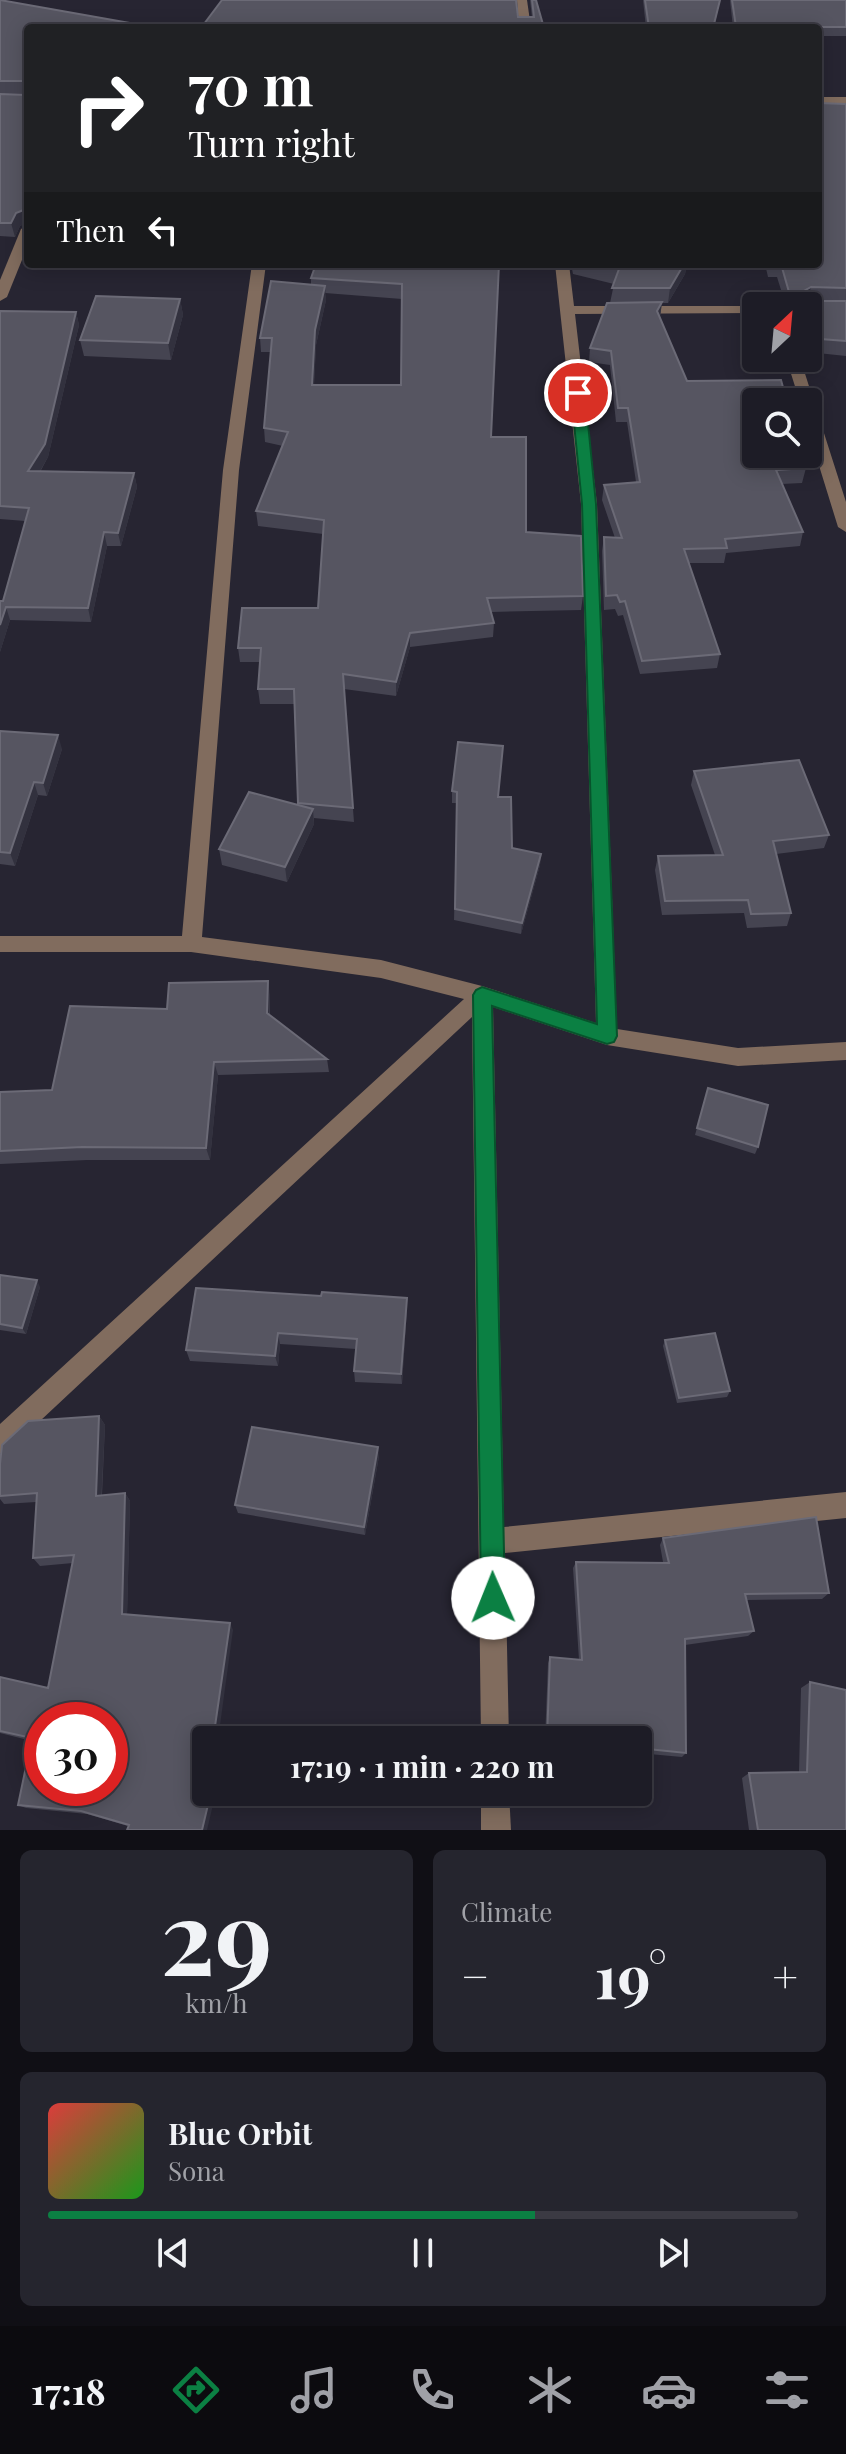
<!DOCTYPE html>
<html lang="en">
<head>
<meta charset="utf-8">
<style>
	body { margin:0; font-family:"Playfair Display",serif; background:#25252e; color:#f1f3f6; height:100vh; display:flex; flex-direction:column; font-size:30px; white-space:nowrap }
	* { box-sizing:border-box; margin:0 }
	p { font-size:26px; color:#a0a1a7 }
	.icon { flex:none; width:44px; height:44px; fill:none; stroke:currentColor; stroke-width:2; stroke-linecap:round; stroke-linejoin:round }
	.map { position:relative; height:1830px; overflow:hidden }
	.drawer { display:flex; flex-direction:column; gap:20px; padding:20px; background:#100f15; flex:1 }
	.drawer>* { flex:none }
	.hud { position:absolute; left:24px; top:24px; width:798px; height:244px; border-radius:8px; box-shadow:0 4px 20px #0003,0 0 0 2px #3b3a43; background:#202124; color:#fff; overflow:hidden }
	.needle { width:52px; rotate:26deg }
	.controls { position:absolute; left:742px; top:292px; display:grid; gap:16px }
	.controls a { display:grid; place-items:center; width:80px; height:80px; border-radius:8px; background:#1d1c26; box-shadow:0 4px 20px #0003,0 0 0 2px #3b3a43; font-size:40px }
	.speed { position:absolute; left:24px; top:1702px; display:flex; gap:16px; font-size:40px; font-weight:700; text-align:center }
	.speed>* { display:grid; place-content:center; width:104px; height:104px; border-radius:50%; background:#1d1c26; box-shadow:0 4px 20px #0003,0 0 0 2px #3b3a43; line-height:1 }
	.speed .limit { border:12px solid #d22; background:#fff; color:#111 }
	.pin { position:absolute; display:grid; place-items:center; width:68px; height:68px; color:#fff; margin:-34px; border:4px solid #fff; border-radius:50%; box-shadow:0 2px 8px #0007 }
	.me { position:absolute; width:88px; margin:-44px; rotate:359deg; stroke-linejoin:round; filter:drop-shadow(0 0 6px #0008) }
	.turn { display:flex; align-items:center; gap:28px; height:168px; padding:0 32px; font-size:36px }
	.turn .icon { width:104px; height:104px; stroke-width:2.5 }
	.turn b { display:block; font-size:56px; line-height:68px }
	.then { display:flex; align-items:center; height:76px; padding:0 32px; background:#0003; gap:16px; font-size:30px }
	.big { font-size:60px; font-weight:700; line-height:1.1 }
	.drawer .card { flex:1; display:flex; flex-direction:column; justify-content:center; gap:12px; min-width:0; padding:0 28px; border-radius:12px; background:#25252e }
	.drawer .dial { align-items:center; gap:0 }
	.dial b { font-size:104px; line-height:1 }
	.song { display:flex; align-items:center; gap:24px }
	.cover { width:96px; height:96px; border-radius:12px; background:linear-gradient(135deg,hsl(0 70% 55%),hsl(120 70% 35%)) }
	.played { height:8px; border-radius:4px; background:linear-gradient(90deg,#0b8043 65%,#3b3a43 65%) }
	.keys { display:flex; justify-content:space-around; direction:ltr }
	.heat { display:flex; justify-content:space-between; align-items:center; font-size:44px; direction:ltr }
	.drawer .tiles { flex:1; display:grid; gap:20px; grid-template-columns:1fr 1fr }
	.card:last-child { grid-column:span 2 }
	.trip { position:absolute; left:192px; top:1726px; width:460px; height:80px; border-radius:8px; background:#1d1c26; box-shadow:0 4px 20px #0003,0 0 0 2px #3b3a43; font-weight:700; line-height:80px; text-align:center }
	.tab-bar { display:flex; height:128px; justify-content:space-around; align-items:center; background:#0c0b0f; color:#a0a1a7 }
	.tab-bar .icon { width:56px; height:56px }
	.tab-bar .selected { color:#0b8043 }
	.tab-bar b { font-size:36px; color:#f1f3f6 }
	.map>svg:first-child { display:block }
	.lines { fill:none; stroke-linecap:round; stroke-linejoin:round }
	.minor { fill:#816c5e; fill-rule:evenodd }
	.wall { fill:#454451; fill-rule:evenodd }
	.shaded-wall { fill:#32313e }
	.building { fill:#565561; stroke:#6b6a76; stroke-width:2; fill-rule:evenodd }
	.route { fill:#0b8043; stroke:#07532c; stroke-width:2 }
</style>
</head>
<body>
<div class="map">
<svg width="846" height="1830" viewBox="0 0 846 1830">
	<rect width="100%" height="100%" fill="#272532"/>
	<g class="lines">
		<g class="minor">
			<polygon points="517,0 527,0 531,28 519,28"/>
			<rect x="818" y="97" width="28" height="8"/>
			<polygon points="28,225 28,245 7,297 0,301 0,280 21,229"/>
			<polygon points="252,264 266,264 239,470 202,937 381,960 482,986 596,1023 581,504 555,264 569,264 574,306 761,306 756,306 756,313 575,314 597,504 617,1029 738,1048 846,1042 846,1060 738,1066 607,1045 493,1007 504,1527 846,1492 846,1518 505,1553 509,1740 481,1740 472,1017 9,1450 0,1454 0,1424 464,999 381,978 191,952 0,952 0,936 182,936 223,470"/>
			<polygon points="786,358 800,358 846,502 846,532 838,527 808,430 808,402 800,402"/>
			<polygon points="481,1792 509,1792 511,1830 481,1830"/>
		</g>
	</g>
	<g class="wall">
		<polygon points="0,0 158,28 28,222 20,226 15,237 0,236 0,94 26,94 0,94"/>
		<polygon points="530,0 536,0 544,28 518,17 532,17"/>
		<polygon points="643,0 720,0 714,28 646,28"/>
		<polygon points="730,0 846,0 846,36 818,36 818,28 733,28"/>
		<polygon points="846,104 846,356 808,352 808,306 786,306 777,277 768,277 765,264 818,264"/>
		<path d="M499 264 491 437 526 532 583 596 581 610 491 612 494 623 493 637 410 647 396 696 344 689 354 822 314 818V824L287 882 222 865 219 849 298 805 294 704H260L258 689 260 662H240L238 648 318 608 323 534 258 526 256 511 283 446 265 442 264 428 271 352H261L260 338 311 284V278ZM325 293 402 299 401 385H314L316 345 326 300Z"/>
		<polygon points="529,264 554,264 553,270"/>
		<polygon points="571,264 687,264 685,274 668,303 662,303 660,317 687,381 806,468 802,483 782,484 803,532 800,546 726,553 724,563 689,563 720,654 717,668 640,674 623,615 618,616 615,609 604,610 602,551 604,537 615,538 602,500 604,485 636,482 627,422 616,422 610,365 589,362 590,348 610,303 614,284 573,274"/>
		<polygon points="180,299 183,315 171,360 84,356 80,340"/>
		<polygon points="0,311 76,312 79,325 48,457 40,472 134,473 137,487 121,546 107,546 91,622 10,620 0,652 0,601 3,601 25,521 0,519"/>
		<polygon points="0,731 62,749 47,796 38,795 15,866 0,864"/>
		<polygon points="694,771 829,835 824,848 776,854 791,913 787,926 747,928 744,913 662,915 655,870 658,856 715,855 691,785"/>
		<polygon points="452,791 499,797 512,848 541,854 540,865 521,934 454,920 457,803 452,803"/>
		<polygon points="270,995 270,1015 327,1059 329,1072 218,1075 210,1160 87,1160 0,1164 0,1092 52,1090 167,1009"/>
		<polygon points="708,1088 758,1147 755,1154 695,1135"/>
		<polygon points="0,1275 40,1287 26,1334 0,1330"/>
		<polygon points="407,1309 402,1384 355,1382 354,1371 356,1349 280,1344 278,1366 190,1361 186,1350"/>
		<polygon points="665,1340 730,1391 727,1397 677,1403 663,1346"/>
		<polygon points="99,1416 105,1425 102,1495 125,1493 130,1501 127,1615 233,1630 128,1826 87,1814 26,1808 18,1805 32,1741 0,1733 0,1677 48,1688 73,1563 40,1566 33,1558 36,1502 4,1504 0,1499 0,1464"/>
		<polygon points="379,1456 365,1535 238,1513 235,1505"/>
		<polygon points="663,1538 829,1593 822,1599 747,1600 754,1631 748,1636 685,1645 686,1753 682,1757 638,1753 638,1740 545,1740 548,1663 550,1657 579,1660 573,1568 576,1562 663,1562 660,1545"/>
		<polygon points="810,1682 846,1830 749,1830 742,1778 749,1773 799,1772 801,1688"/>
	</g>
	<g class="shaded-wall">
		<polygon points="26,209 28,222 20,226 15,237 11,223 16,213"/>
		<polygon points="684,264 687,264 685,274 668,303 670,288"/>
		<polygon points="325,286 326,300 316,345 313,400 312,385 315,330"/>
		<polygon points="811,287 808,301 802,292"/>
		<polygon points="180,299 183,315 171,360 168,343"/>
		<polygon points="662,302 660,317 655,325 657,311"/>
		<polygon points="76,312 79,325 48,457 32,485 28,471"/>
		<polygon points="134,473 137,487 121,546 118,533"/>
		<polygon points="104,532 107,546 91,622 88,608"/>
		<polygon points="6,607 10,620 0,652 0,625"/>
		<polygon points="410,633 410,647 396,696 396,682"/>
		<polygon points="58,735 62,749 47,796 43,783"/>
		<polygon points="34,782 38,795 15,866 10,853"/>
		<polygon points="313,809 314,824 287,882 285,867"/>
		<polygon points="541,854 540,865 521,934 522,923"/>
		<polygon points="268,981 270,995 269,1027 267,1013"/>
		<polygon points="214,1062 218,1075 210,1160 206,1148"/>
		<polygon points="37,1280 40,1287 26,1334 22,1328"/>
		<polygon points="407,1298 407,1309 402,1384 401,1374"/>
		<polygon points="278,1333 280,1344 278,1366 275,1356"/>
		<polygon points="99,1416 105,1425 101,1504 96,1496"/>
		<polygon points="378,1447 379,1456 365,1535 364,1527"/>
		<polygon points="125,1493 130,1501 127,1620 122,1614"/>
		<polygon points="230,1623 233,1630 218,1740 213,1740"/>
		<polygon points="211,1792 216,1792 207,1830 202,1830"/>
	</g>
	<g class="building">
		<polygon points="0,0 158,28 28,28 28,84 25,81 0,81"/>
		<polygon points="222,0 516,0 518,17 534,17 532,0 536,0 544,28 201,28"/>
		<polygon points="645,0 720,0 713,28 649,28"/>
		<polygon points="732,0 846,0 846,27 736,27"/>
		<polygon points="28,85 28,224 26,209 16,213 11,223 0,223 0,94 25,95"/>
		<polygon points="818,103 846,104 846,288 811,287 802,292 811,301 846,301 846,341 808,338 808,306 793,306 781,264 818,264"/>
		<polygon points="316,264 499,264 491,437 526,437 526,532 581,536 583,596 487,598 494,623 410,633 396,682 343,674 353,808 298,803 294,689 258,689 261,648 238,648 242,608 318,608 324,520 256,511 288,432 264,428 272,338 260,338 271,281 325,286 315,330 312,385 401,385 402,284 311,278"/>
		<polygon points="596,264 684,264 670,288 612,288 619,269"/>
		<polygon points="96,296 180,299 168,343 80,340"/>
		<polygon points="662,302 657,311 687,381 781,380 787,402 756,402 756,454 802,454 806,468 776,470 803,532 725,539 727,548 684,549 720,654 642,661 625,601 620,602 617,595 606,596 604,537 622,538 604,485 640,482 628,408 618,408 611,351 590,348 607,303"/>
		<polygon points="0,311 76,312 45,444 28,471 134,473 118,533 104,532 88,608 6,607 0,625 0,601 3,601 29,508 0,506"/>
		<polygon points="0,731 58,735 43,783 34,782 10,853 0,852"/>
		<polygon points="458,742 503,746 498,797 511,797 512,848 541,854 522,923 455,909 457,792 452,791"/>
		<polygon points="799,760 829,835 773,841 791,913 751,914 748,900 665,901 658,856 723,855 694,771"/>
		<polygon points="249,792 313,809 285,867 219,849"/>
		<polygon points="268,981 267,1013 327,1059 214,1062 206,1148 82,1147 0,1151 0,1092 52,1090 70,1006 167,1009 169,983"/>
		<polygon points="708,1088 768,1105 758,1147 697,1128"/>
		<polygon points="0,1275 37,1280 22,1328 0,1324"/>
		<polygon points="196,1288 321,1296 322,1292 407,1298 401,1374 354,1371 357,1339 278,1333 275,1356 186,1350"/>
		<polygon points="715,1333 730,1391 679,1398 665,1340"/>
		<path d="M99 1416 96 1496 125 1493 122 1614 230 1623 213 1740H206V1792H211L202 1830H127L129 1825 81 1811 18 1805 32 1738 0 1731V1677L48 1688 74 1555 33 1558 37 1493 0 1496V1464L2 1445 28 1421ZM42 1720H110V1788H42Z"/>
		<polygon points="252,1427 378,1447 364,1527 235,1505"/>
		<polygon points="816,1517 829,1593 745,1594 754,1631 685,1639 686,1753 638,1748 638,1740 547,1739 550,1657 582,1660 576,1562 669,1563 663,1538"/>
		<polygon points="810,1682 846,1690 846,1830 758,1830 749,1773 807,1772"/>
	</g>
	<polygon class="route" points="578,389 585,393 596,504 617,1036 614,1042 607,1044 492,1006 505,1598 502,1607 493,1610 484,1607 481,1598 473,995 476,990 482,987 597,1024 582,504 571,393"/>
</svg>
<div class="controls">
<a><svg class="needle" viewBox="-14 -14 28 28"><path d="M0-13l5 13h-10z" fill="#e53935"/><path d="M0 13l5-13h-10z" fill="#a0a1a7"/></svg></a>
<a><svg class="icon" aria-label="search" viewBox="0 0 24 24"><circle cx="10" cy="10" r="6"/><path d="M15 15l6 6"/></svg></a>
</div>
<div class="speed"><div class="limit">30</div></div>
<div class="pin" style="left:578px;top:393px;background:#d93025"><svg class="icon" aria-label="arrive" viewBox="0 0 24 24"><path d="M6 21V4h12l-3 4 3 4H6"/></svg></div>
<svg class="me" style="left:493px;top:1598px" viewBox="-20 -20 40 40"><circle r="19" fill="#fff"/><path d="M0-13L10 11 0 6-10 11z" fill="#0b8043"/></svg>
<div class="trip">17:19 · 1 min · 220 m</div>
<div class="hud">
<div class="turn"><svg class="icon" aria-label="right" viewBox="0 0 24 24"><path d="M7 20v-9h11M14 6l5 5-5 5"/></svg><div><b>70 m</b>Turn right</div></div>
<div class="then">Then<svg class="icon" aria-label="left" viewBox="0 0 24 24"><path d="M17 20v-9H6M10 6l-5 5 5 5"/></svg></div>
</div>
</div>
<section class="drawer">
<div class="tiles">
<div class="card dial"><b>29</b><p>km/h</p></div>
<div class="card"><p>Climate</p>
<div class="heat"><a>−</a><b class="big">19°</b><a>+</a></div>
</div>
<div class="card">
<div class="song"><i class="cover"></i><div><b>Blue Orbit</b><p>Sona</p></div></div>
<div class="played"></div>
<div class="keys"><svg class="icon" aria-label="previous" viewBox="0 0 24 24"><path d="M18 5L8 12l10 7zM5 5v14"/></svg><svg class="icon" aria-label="pause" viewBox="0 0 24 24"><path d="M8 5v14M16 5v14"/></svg><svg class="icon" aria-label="next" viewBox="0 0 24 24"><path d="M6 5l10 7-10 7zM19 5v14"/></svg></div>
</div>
</div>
</section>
<nav class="tab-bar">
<b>17:18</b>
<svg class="icon selected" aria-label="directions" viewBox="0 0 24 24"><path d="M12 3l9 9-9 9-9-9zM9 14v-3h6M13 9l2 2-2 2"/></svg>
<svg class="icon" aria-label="music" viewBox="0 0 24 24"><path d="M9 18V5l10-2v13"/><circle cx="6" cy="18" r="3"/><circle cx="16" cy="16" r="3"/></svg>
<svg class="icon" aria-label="phone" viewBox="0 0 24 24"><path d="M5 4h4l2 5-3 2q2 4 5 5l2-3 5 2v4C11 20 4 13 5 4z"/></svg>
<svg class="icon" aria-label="climate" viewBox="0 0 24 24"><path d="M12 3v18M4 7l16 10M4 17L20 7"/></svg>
<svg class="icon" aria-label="car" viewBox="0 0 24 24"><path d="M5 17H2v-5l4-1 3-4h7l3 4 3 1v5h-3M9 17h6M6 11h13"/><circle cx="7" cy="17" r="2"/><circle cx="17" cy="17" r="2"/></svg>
<svg class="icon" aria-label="filters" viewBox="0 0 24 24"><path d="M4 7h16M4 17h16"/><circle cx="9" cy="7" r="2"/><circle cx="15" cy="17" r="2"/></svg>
</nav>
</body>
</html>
